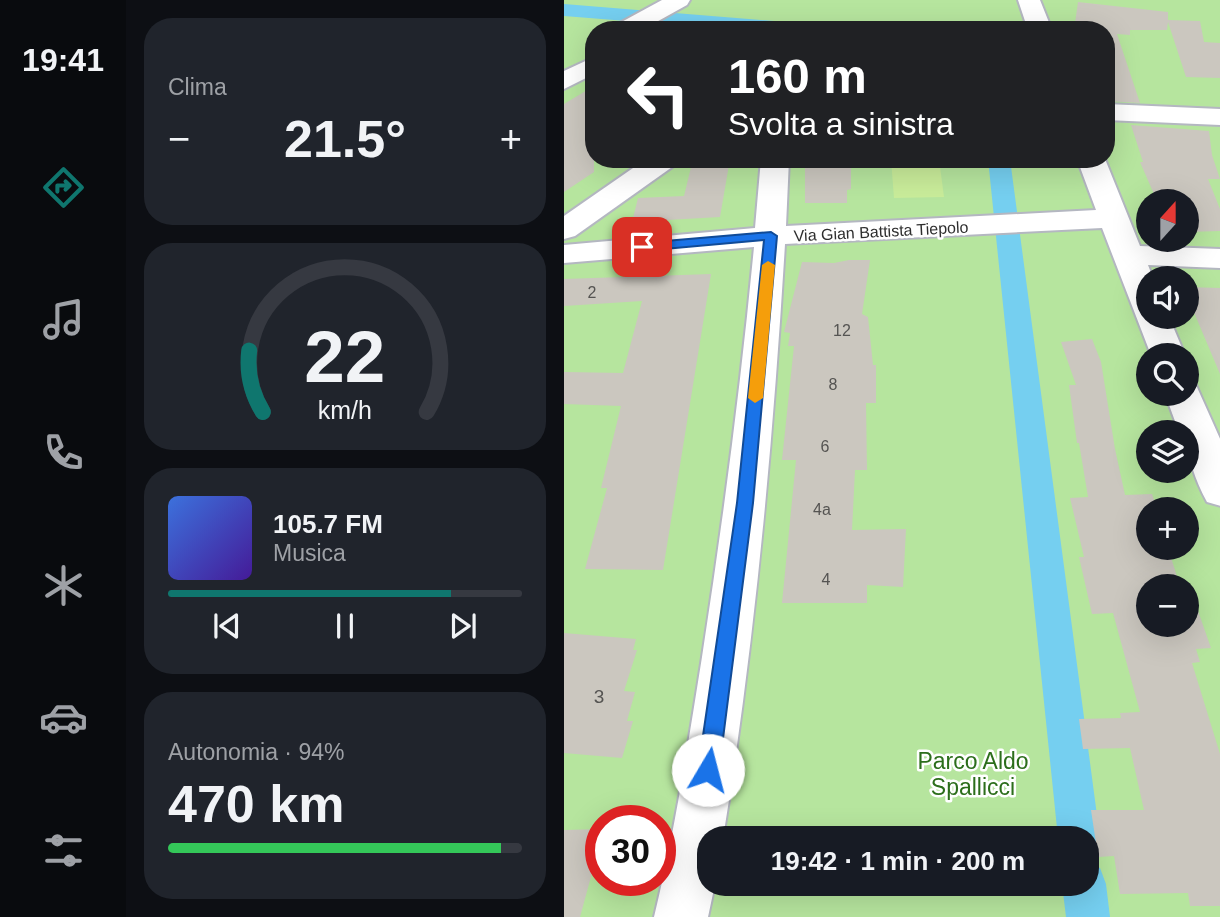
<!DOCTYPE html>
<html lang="it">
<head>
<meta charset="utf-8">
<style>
	body { margin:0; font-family:Helvetica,sans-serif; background:#20242c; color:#f1f3f6; height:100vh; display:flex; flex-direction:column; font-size:26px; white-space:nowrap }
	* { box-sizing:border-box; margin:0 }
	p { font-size:23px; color:#9ea1a6 }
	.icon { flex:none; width:38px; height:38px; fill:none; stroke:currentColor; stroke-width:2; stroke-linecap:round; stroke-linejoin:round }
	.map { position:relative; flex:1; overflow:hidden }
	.sheet { display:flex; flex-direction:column; gap:18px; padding:18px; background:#0d0f14; width:438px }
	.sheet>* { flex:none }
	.top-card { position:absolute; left:21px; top:21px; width:530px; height:147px; border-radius:28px; box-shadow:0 7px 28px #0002; background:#202124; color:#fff; overflow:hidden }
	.needle { width:46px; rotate:21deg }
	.tools { position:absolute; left:572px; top:189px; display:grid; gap:14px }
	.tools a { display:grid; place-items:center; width:63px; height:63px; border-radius:50%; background:#171b24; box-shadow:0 7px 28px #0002; font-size:35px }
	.speed { position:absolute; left:21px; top:805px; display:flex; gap:14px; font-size:35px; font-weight:700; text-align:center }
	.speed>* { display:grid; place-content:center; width:91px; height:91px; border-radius:50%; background:#171b24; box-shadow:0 7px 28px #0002; line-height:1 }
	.speed .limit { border:10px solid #d22; background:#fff; color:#111 }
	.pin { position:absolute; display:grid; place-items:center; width:60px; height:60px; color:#fff; margin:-30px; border-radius:14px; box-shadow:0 4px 10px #0006 }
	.me { position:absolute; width:77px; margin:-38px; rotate:8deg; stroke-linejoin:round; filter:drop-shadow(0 0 5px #0008) }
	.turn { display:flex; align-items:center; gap:24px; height:147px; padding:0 28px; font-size:32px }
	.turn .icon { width:91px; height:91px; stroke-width:2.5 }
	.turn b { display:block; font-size:49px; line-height:60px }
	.big { font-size:52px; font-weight:700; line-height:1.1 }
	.sheet .widget { flex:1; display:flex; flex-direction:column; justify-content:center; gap:10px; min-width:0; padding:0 24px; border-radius:28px; background:#20242c }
	.sheet .dial { align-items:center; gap:0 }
	.dial svg { height:182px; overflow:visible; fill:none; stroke:#363941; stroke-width:7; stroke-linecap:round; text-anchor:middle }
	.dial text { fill:#f1f3f6; stroke:none }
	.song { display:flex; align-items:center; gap:21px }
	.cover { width:84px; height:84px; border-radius:10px; background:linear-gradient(135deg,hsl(220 70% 55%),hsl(260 70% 35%)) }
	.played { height:7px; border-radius:4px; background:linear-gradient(90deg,#0f766e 80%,#363941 80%) }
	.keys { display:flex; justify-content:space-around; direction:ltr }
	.heat { display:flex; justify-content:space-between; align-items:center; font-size:38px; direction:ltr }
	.charge { height:10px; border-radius:5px; background:linear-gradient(90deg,#34c759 94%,#363941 0) }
	.trip { position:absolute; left:133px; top:826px; width:402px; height:70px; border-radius:28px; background:#171b24; box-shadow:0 7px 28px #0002; font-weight:700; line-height:70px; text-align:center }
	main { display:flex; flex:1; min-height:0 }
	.tabs { display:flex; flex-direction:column; width:126px; justify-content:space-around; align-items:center; background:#090b0e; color:#9ea1a6 }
	.tabs .icon { width:49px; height:49px }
	.tabs .on { color:#0f766e }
	.tabs b { font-size:32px; color:#f1f3f6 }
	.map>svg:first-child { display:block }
	.green { fill:#b6e59e; fill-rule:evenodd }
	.pitch { fill:#c9ec9a }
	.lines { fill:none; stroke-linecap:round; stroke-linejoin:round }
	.canal { fill:#75cff0; fill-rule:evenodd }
	.building { fill:#cbc7bf }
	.minor-casing { stroke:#b4b7c1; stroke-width:4 }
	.minor { fill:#fff; fill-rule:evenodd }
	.route { fill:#1a73e8; stroke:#114b97; stroke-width:2 }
	.slow { fill:#f59e0b }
	.labels { text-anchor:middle; stroke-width:5; stroke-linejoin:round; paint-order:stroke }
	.far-street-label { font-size:16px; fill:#2e2e2e; stroke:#fff }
	.number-label { font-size:16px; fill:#555452 }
	.near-number-label { font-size:19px; fill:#555452 }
	.near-park-label { font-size:23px; fill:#2c6e1b; stroke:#fff }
</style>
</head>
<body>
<main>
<nav class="tabs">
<b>19:41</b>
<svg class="icon on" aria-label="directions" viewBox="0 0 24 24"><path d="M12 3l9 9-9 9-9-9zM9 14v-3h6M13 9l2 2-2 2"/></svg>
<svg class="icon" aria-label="music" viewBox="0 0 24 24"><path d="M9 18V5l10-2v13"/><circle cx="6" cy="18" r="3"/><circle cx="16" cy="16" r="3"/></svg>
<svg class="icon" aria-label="phone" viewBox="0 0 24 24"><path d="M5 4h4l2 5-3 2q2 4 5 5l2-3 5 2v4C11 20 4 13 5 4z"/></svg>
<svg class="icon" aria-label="climate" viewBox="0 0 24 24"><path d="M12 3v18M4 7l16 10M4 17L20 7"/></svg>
<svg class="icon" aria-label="car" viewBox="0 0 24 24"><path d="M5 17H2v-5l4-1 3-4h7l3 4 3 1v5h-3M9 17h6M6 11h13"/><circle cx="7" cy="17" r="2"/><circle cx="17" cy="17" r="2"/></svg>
<svg class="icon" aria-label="filters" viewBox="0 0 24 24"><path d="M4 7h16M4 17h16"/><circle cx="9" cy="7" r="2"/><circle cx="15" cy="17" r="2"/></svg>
</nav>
<section class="sheet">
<div class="widget"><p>Clima</p>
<div class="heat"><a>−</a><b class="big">21.5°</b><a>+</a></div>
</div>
<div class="widget dial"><svg viewBox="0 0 100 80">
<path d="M14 69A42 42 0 1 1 86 69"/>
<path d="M14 69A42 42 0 0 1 8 42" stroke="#0f766e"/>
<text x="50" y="56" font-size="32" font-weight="700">22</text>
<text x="50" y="72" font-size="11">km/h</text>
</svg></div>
<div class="widget">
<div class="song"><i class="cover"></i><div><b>105.7 FM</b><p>Musica</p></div></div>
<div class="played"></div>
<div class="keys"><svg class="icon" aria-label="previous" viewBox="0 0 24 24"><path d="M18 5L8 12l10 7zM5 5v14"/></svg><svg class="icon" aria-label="pause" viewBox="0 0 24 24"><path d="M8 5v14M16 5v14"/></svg><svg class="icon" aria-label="next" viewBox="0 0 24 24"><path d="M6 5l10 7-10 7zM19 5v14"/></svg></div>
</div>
<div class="widget"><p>Autonomia · 94%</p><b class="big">470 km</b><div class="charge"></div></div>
</section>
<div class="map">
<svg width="657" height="917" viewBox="0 0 657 917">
	<rect width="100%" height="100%" fill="#efe9e1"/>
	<path class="green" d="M0 0H656V917H0ZM30 30H542V159H30ZM584 201H623V240H584ZM584 278H623V317H584ZM584 355H623V394H584ZM584 432H623V471H584ZM584 509H623V548H584ZM584 586H623V625H584ZM37 821H96V880H37ZM145 838H523V884H145Z"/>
	<polygon class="pitch" points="327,159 375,159 380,197 330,198"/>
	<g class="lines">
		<g class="canal">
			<polygon points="0,4 248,24 257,30 175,30 0,16"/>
			<polygon points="424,159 446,159 536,838 530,853 523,856 523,838 494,838"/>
			<polygon points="523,863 536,868 542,884 546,917 502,917 498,884 523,884"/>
		</g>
	</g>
	<g class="building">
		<polygon points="514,2 604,12 604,20 636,21 640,42 656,43 656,78 622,77 604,22 603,30 566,30 566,35 553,34 576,103 542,101 542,30 510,30"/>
		<polygon points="30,86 30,172 0,192 0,104"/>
		<polygon points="567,125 645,131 648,155 656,179 644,179 656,209 656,231 623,232 623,201 593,201 576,162 579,162"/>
		<polygon points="129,159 166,159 156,217 68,222 74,198 120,196"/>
		<polygon points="241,159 287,159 287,189 283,190 283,203 241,203"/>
		<polygon points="285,260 306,260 298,314 304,317 309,365 312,365 312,403 302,403 303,470 291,470 288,530 342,529 339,587 303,585 303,603 218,603 232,460 218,460 230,346 224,346 226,333 220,332 238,262 270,263"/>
		<polygon points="147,274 99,570 21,569 43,488 37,488 57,406 0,404 0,372 59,373 78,301 0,306 0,279"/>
		<polygon points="623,287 656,288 656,374 629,310 623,310"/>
		<polygon points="528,339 537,362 551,449 561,495 588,494 593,509 584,509 584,548 604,548 616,586 584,586 584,625 623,625 623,592 627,591 647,648 632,649 636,662 628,663 656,754 656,906 626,906 624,893 556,894 550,856 534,857 527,810 580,810 566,748 519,749 515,719 557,718 556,713 576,712 549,613 528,614 515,557 520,557 506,498 524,497 515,443 513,443 505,385 512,385 497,342"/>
		<polygon points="0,633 72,639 69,650 73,650 60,691 71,692 63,721 69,721 58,758 0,753"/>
		<polygon points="37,829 37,840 16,917 0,917 0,830"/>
	</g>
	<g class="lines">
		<g class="minor-casing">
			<g id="minor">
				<polygon points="98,0 126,0 123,5 78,30 49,30 52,25"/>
				<polygon points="454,0 476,0 488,30 464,30"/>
				<polygon points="30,57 30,74 0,89 0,71"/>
				<polygon points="542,104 657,109 657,125 542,120"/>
				<polygon points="82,159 115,159 111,165 11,236 0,239 0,216"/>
				<path d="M197 159H225L222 226 532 210 513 159H541L576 246 657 249V268L584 265 589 278H584V317H605L621 355H587L538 228 221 244C209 443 191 642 159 838H145V884H151L144 917H90C111 831 124 744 138 657 159 521 177 384 190 247L0 263V245L191 228Z"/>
				<path d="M623 383 632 385 657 441V506L643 502C631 480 623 457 623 432H615L601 394H623Z"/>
			</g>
		</g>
		<use href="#minor" class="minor"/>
	</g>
	<polygon class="route" points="207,232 213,236 189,503 155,770 152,777 144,780 137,777 134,770 173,503 200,240 78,251 71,247 78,243"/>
	<polygon class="slow" points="204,261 211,265 199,398 191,403 184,398 198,265"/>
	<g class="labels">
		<g class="far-street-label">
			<text transform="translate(317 231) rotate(-3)" y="6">Via Gian Battista Tiepolo</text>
		</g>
		<g class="number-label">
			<text x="28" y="298">2</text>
			<text x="278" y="336">12</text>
			<text x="269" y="390">8</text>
			<text x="261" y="452">6</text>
			<text x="258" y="515">4a</text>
			<text x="262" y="585">4</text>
		</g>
		<g class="near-number-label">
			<text x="35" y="703">3</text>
		</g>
		<g class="near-park-label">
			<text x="409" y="769">Parco Aldo<tspan x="409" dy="26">Spallicci</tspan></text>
		</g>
	</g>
</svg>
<div class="tools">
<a><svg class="needle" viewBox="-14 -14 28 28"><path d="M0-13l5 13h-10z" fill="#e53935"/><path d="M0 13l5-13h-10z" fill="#9ea1a6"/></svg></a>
<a><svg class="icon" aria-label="sound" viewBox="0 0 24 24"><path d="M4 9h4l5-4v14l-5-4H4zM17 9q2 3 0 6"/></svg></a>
<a><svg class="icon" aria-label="search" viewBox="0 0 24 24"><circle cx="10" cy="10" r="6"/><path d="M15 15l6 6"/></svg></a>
<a><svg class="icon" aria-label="layers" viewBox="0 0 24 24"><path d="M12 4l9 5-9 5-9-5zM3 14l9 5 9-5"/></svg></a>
<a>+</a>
<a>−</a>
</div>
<div class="speed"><div class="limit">30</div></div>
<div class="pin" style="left:78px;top:247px;background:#d93025"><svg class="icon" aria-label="arrive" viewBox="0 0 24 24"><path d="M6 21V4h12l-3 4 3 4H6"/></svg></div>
<svg class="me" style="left:144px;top:770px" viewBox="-20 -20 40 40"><circle r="19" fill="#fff"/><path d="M0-13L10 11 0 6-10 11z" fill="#1a73e8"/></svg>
<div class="trip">19:42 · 1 min · 200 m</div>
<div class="top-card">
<div class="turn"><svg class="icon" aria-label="left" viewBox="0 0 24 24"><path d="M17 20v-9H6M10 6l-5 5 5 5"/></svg><div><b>160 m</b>Svolta a sinistra</div></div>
</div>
</div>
</main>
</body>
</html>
